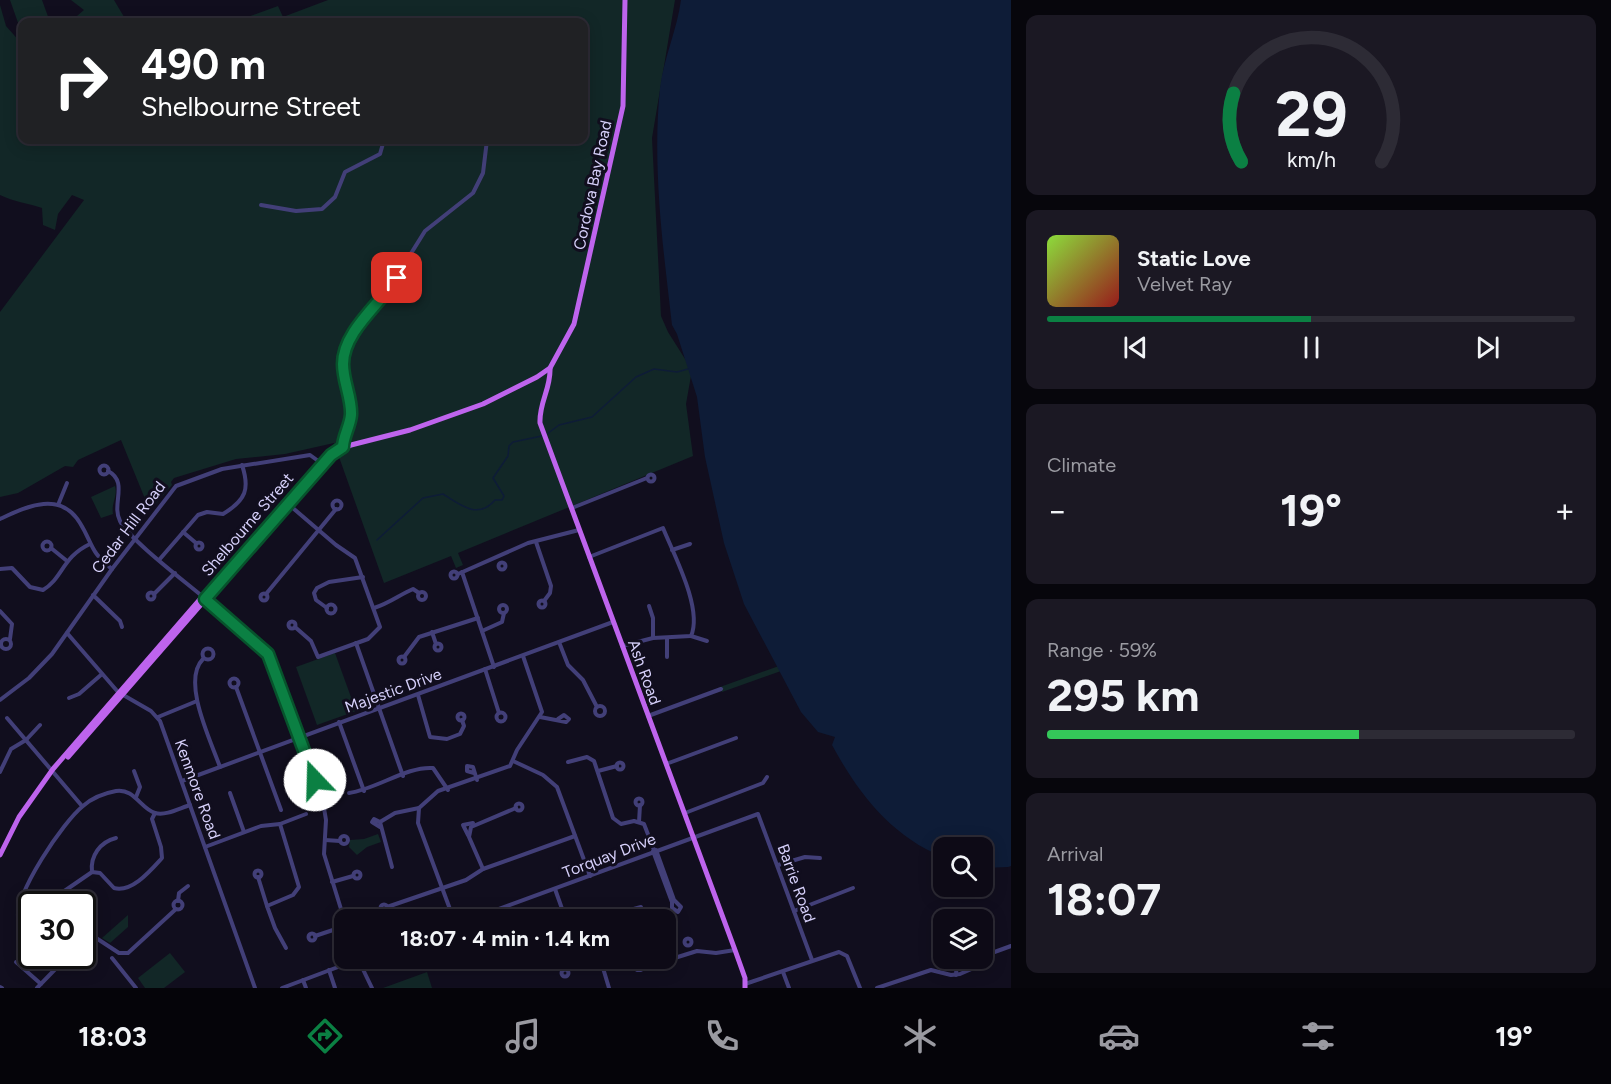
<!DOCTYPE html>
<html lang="en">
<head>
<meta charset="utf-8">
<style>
	body { margin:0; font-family:Figtree,sans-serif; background:#1b1823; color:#f1f3f6; height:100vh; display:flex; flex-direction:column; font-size:22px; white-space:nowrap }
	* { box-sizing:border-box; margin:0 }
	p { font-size:20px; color:#9a9aa1 }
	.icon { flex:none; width:33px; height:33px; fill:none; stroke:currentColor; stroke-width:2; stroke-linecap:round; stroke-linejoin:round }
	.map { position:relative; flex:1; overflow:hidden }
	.panel { display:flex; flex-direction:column; gap:15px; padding:15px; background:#07060c; width:600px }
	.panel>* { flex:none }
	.hud { position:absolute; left:18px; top:18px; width:570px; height:126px; border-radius:12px; box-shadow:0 3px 15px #0003,0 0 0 2px #2d2b35; background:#202124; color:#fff; overflow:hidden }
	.buttons { position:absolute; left:933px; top:837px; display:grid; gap:12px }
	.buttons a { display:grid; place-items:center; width:60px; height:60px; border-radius:12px; background:#0d0a16; box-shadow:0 3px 15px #0003,0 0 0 2px #2d2b35; font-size:30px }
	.speed { position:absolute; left:18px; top:891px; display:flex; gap:12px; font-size:30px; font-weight:700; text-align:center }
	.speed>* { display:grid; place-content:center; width:78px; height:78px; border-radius:50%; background:#0d0a16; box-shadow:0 3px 15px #0003,0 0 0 2px #2d2b35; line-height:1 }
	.speed .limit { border:3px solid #111; border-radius:9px; background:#fff; color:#111 }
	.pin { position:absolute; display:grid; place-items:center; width:51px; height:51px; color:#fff; margin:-26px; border-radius:12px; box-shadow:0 3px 9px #0006 }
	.me { position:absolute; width:66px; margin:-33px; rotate:339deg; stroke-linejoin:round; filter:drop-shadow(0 0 4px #0008) }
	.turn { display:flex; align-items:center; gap:21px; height:126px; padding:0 24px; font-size:27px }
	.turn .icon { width:78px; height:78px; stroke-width:2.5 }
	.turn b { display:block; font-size:42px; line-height:51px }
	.big { font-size:45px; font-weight:700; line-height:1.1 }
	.panel .card { flex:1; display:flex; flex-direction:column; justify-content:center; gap:9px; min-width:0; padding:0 21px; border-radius:12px; background:#1b1823 }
	.panel .dial { align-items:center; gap:0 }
	.dial svg { height:156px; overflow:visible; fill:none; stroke:#2d2b35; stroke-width:7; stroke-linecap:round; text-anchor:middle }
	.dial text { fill:#f1f3f6; stroke:none }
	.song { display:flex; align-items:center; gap:18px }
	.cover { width:72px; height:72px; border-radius:9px; background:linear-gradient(135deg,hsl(90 70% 55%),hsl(0 70% 35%)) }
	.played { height:6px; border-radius:3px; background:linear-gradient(90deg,#0b8043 50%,#2d2b35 50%) }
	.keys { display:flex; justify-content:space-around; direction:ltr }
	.heat { display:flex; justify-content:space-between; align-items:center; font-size:33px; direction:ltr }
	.charge { height:9px; border-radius:4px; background:linear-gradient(90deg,#34c759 59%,#2d2b35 0) }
	.trip { position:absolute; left:334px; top:909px; width:342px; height:60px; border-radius:12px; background:#0d0a16; box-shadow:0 3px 15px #0003,0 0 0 2px #2d2b35; font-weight:700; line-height:60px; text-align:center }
	.dock { display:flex; height:96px; justify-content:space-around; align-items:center; background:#050409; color:#9a9aa1 }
	.dock .icon { width:42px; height:42px }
	.dock .on { color:#0b8043 }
	.dock b { font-size:27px; color:#f1f3f6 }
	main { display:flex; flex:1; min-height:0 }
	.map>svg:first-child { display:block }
	.green { fill:#122727 }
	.water { fill:#0e1c37 }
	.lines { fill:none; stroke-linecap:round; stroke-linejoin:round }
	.stream { stroke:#0e1c37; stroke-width:1.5 }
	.minor { stroke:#423f78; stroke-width:4 }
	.major { stroke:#be64ed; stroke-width:5 }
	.route-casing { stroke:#07532c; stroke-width:15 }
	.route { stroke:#0b8043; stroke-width:10 }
	.labels { text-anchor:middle; stroke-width:6; stroke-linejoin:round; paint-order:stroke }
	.street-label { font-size:16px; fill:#d6d0fa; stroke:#110e1e }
</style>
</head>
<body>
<main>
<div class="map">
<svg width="1011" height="988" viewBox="0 0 1011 988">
	<rect width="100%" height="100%" fill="#110e1e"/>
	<g class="green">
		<polygon points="10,0 42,0 50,22 22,22 22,34"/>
		<polygon points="71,0 114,0 127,22 70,22 84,10"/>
		<path d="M328 0H675L652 138 661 316 668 332 692 370 686 404 693 456 458 553 463 565 456 568 451 556 384 583 334 443 285 454 236 459 174 478 171 482 172 485 150 511 121 440 78 460 73 467 65 466 18 493 0 497V312L84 200 72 195 58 214 55 230 43 225 42 208C27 203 14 202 0 195V5L6 26 22 44V140H584V22H243L242 19 278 6 283 17Z"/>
		<path d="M115 486C118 496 111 503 113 514L101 518 91 497Z"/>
		<polygon points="335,653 356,711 317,725 296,667"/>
		<polygon points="779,666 781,671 722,692 720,687"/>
		<polygon points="378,834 381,842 367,847 357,855 349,847 350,840 364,839"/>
		<polygon points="128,915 128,927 110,943 102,938"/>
		<polygon points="170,953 185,972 164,988 145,988 138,978"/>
		<polygon points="427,972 432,988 383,988"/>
	</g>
	<path class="water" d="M681 0H1011V866L1008 867 983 868 982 848H944L943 857C891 836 858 793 832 745L835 737 818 732 801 712 744 604 724 543 705 457 697 397 677 334 672 325C663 247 652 167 660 88 664 57 677 30 681 0Z"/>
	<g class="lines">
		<g class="stream">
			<polyline points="547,434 559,425 592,417 636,377 654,369 677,372 688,369"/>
			<path d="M377 540 423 498 443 494C460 505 478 520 495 500H502L504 496 493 478 508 456 509 446 513 442 542 436"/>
		</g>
		<g class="minor">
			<polyline points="261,205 296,211 322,209 335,197 345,172 380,154 384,140"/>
			<polyline points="343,447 351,415 343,367 349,338 382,300 425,231 473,193 483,173 487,140"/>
			<circle cx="104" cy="470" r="4.5"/>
			<path d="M108 471C129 482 111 504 120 521 129 539 183 580 202 596"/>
			<circle cx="651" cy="478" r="3.5"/>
			<circle cx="337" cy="505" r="4.5"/>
			<polyline points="287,503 336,545 355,558 380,627 368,639 318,657 311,641 295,627"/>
			<polyline points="58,505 67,483"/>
			<polyline points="572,508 647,478"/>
			<path d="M0 519C26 507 60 490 80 523 93 544 90 552 112 569"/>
			<polyline points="183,532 196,543"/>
			<circle cx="47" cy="546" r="4.5"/>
			<polyline points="536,542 551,586 550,593 544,601"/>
			<circle cx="199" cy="546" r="3.5"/>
			<polyline points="51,548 67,561"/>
			<polyline points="672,550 690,544"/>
			<path d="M589 557 663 528C674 555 703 609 691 636L653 638 622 646"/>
			<path d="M159 560 198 515 207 512 223 514C246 500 250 489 242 465"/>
			<circle cx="502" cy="566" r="3.5"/>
			<path d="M0 569 12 568 30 587 43 590C63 578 62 557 90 544"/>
			<circle cx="454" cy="575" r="3.5"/>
			<polyline points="462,572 494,667"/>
			<polyline points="458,574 528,543 579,530"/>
			<circle cx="422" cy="596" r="4"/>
			<circle cx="151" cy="596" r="3.5"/>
			<circle cx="264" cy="597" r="3.5"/>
			<polyline points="154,594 175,573"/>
			<polyline points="266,594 336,509"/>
			<polyline points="93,595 120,621 122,627"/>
			<polyline points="206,599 262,648 272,662 323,802 326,820 324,854 345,922"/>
			<circle cx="542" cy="604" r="3.5"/>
			<circle cx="331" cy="609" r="4.5"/>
			<circle cx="503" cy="609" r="4"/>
			<polyline points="649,606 653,618 653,638"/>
			<polyline points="327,608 316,600 314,593 317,588 329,582 363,577"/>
			<path d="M374 608C390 603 399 595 413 589L419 593"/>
			<polyline points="0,611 12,624 10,639"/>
			<circle cx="292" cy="625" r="3.5"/>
			<polyline points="482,631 502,622 504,613"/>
			<polyline points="432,632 436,644"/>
			<polyline points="67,633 118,692 151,711 160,721 255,988"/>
			<polyline points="691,636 707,641"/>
			<polyline points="667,639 667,657"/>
			<circle cx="6" cy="644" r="5"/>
			<polyline points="559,642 568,665 583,680 597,707"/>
			<polyline points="356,643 403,776"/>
			<circle cx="438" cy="647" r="3.5"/>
			<circle cx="208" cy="654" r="5.5"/>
			<circle cx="402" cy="660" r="3.5"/>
			<polyline points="404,657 419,637 478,618"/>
			<path d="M203 659C181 681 211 741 220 767"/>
			<polyline points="485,669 499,713"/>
			<circle cx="234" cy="683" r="4.5"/>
			<polyline points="236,687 281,810"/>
			<polyline points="418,695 430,737 447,739 460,734 464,726 462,720"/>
			<polyline points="69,698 79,694 102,674"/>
			<polyline points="0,700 29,678 52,654 112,569 176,486 222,469 310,455 321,463"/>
			<circle cx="600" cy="711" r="5"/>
			<circle cx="501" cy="717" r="4.5"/>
			<circle cx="461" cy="717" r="3.5"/>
			<polyline points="648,716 721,689"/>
			<polyline points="158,717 197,701"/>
			<polyline points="540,717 566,722 569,719 564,715 558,719"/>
			<polyline points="7,718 82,806"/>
			<polyline points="339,722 364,791"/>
			<polyline points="513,761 543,775 557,787 590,876"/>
			<polyline points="568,762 587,757 594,761 613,818 621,824 634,821 644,824 654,850"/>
			<circle cx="620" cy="766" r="3.5"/>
			<polyline points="666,764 736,738"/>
			<polyline points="134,771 140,787 136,797"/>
			<polyline points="598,771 617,766"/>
			<polyline points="0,772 11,749 26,740 40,725"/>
			<polyline points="474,773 467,771 467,766 473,767 477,780"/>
			<polyline points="182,781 613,622"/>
			<polyline points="230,793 244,832"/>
			<path d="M349 793C377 789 407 766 433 768L448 790"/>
			<circle cx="639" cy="802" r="3.5"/>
			<circle cx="519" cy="807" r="3.5"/>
			<polyline points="685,813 763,783 767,777"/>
			<polyline points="639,822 640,805"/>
			<polyline points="280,824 299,887 293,895 267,906 275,928 286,948"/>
			<polyline points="380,827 372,822 374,819 380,822"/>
			<polyline points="468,835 463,825 473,823"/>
			<circle cx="344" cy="840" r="4"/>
			<polyline points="325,840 340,841"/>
			<polyline points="205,847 261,826 280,824 306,814"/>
			<polyline points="653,851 672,902 672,908 678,912 681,907 674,900 656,850"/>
			<polyline points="778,865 805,857 820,858"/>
			<polyline points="392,867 380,822 395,813 419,808"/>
			<polyline points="483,869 469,837 471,827 516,808"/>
			<circle cx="258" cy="874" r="3.5"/>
			<circle cx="357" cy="875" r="3.5"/>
			<path d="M92 872C90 856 100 842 116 838"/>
			<polyline points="258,877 267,906"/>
			<polyline points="332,882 353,876"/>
			<polyline points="555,889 566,920"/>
			<path d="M60 894 92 872 100 873 114 888C132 893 151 870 162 858L161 847 152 819 155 813"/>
			<circle cx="178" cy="905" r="4.5"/>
			<polyline points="178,901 179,893 188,886"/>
			<circle cx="384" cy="908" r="3.5"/>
			<polyline points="387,907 466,880 483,869 575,836"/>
			<polyline points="794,911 853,888"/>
			<polyline points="621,917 630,910 641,907"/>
			<polyline points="454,920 418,823 419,808 438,791 510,766 517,750 542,712 523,656"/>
			<polyline points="469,920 758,814 812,960"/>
			<polyline points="596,920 612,913 622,920"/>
			<circle cx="312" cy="937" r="3.5"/>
			<polyline points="90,934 92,921"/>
			<path d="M32 936C26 931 18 926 18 919 15 893 63 822 83 806 92 798 105 793 116 791 134 788 141 809 155 813 166 816 180 808 190 805"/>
			<polyline points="315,936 345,926"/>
			<circle cx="688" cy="942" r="3.5"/>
			<polyline points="82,940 90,934 119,953 128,953 176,909"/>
			<polyline points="52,956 60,963"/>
			<polyline points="112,958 136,988"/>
			<polyline points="557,958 563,970"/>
			<polyline points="600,958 609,988"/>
			<polyline points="637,958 649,966 697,951 716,953 735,950"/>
			<polyline points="358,959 372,988"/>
			<polyline points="638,961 637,970 641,970 646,966"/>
			<polyline points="16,962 41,984"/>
			<circle cx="565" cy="973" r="3.5"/>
			<polyline points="329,970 335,988"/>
			<polyline points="783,972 789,988"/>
			<polyline points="956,975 957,958"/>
			<polyline points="303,980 306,988"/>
			<polyline points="745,984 839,952 847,956 860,988"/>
			<polyline points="0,987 2,988"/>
			<polyline points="37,988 68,956"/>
			<polyline points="282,988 362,958"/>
			<polyline points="877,988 931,970 951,975 960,974 976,967 989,954 1011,946"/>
		</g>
		<g class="major">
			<path d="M550 368C551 389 539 402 540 423L735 950 745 978V988"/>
			<polyline points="68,757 320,468"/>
			<polyline points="0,855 19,817 53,769 285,501 326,458 351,445 410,430 483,404 537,377 550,368 574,324 623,106 625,0"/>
		</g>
	</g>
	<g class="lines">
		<g class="route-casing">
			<path id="route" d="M315 780 268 654 205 599 331 455 343 447C343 437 350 426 351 415 352 398 343 382 343 364 343 332 379 305 397 278"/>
		</g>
		<use href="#route" class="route"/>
	</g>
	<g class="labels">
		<g class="street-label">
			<text transform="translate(592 185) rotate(-78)" y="6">Cordova Bay Road</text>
			<text transform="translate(247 524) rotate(-49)" y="6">Shelbourne Street</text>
			<text transform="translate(128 527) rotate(-53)" y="6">Cedar Hill Road</text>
			<text transform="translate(645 672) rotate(70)" y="6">Ash Road</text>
			<text transform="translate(393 690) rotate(-20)" y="6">Majestic Drive</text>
			<text transform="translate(198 789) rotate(70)" y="6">Kenmore Road</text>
			<text transform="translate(609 855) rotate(-21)" y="6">Torquay Drive</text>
			<text transform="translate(797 883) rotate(70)" y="6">Barrie Road</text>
		</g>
	</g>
</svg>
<div class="buttons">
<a><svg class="icon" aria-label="search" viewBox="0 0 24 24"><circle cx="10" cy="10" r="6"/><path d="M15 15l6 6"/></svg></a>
<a><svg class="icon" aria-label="layers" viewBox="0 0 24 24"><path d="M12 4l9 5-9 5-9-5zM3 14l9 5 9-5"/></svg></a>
</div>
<div class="speed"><div class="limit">30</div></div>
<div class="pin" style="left:397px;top:278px;background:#d93025"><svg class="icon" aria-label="arrive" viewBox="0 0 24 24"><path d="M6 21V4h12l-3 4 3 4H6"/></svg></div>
<svg class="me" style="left:315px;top:780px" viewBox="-20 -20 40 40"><circle r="19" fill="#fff"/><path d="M0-13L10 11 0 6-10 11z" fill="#0b8043"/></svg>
<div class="trip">18:07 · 4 min · 1.4 km</div>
<div class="hud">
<div class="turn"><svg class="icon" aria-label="right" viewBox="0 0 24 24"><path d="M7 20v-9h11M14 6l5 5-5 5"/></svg><div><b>490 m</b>Shelbourne Street</div></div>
</div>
</div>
<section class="panel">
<div class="card dial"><svg viewBox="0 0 100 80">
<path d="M14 69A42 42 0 1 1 86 69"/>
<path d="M14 69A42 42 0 0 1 10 34" stroke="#0b8043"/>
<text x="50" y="56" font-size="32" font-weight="700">29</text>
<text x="50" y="72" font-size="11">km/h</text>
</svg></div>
<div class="card">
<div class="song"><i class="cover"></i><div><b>Static Love</b><p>Velvet Ray</p></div></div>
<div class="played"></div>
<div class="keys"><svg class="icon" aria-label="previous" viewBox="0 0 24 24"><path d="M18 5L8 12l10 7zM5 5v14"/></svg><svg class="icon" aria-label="pause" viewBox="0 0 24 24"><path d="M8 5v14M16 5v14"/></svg><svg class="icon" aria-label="next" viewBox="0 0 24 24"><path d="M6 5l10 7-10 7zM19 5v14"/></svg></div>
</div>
<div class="card"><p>Climate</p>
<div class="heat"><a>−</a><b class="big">19°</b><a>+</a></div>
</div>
<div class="card"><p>Range · 59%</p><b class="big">295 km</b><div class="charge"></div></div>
<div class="card"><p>Arrival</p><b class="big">18:07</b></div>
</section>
</main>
<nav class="dock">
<b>18:03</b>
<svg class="icon on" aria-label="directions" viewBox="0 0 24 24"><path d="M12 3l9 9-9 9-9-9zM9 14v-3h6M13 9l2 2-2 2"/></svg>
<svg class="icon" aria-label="music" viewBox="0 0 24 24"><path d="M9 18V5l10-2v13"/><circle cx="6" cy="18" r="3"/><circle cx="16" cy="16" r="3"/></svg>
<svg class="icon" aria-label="phone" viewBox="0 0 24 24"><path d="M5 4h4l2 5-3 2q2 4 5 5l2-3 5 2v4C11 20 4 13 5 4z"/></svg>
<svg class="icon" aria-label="climate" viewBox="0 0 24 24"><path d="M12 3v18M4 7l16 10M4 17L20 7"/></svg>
<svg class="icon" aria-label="car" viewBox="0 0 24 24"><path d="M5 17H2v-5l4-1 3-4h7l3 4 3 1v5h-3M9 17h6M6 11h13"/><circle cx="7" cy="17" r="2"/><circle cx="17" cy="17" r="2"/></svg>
<svg class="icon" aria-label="filters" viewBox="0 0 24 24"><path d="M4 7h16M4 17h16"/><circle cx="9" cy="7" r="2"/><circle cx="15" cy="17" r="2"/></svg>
<b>19°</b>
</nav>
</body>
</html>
